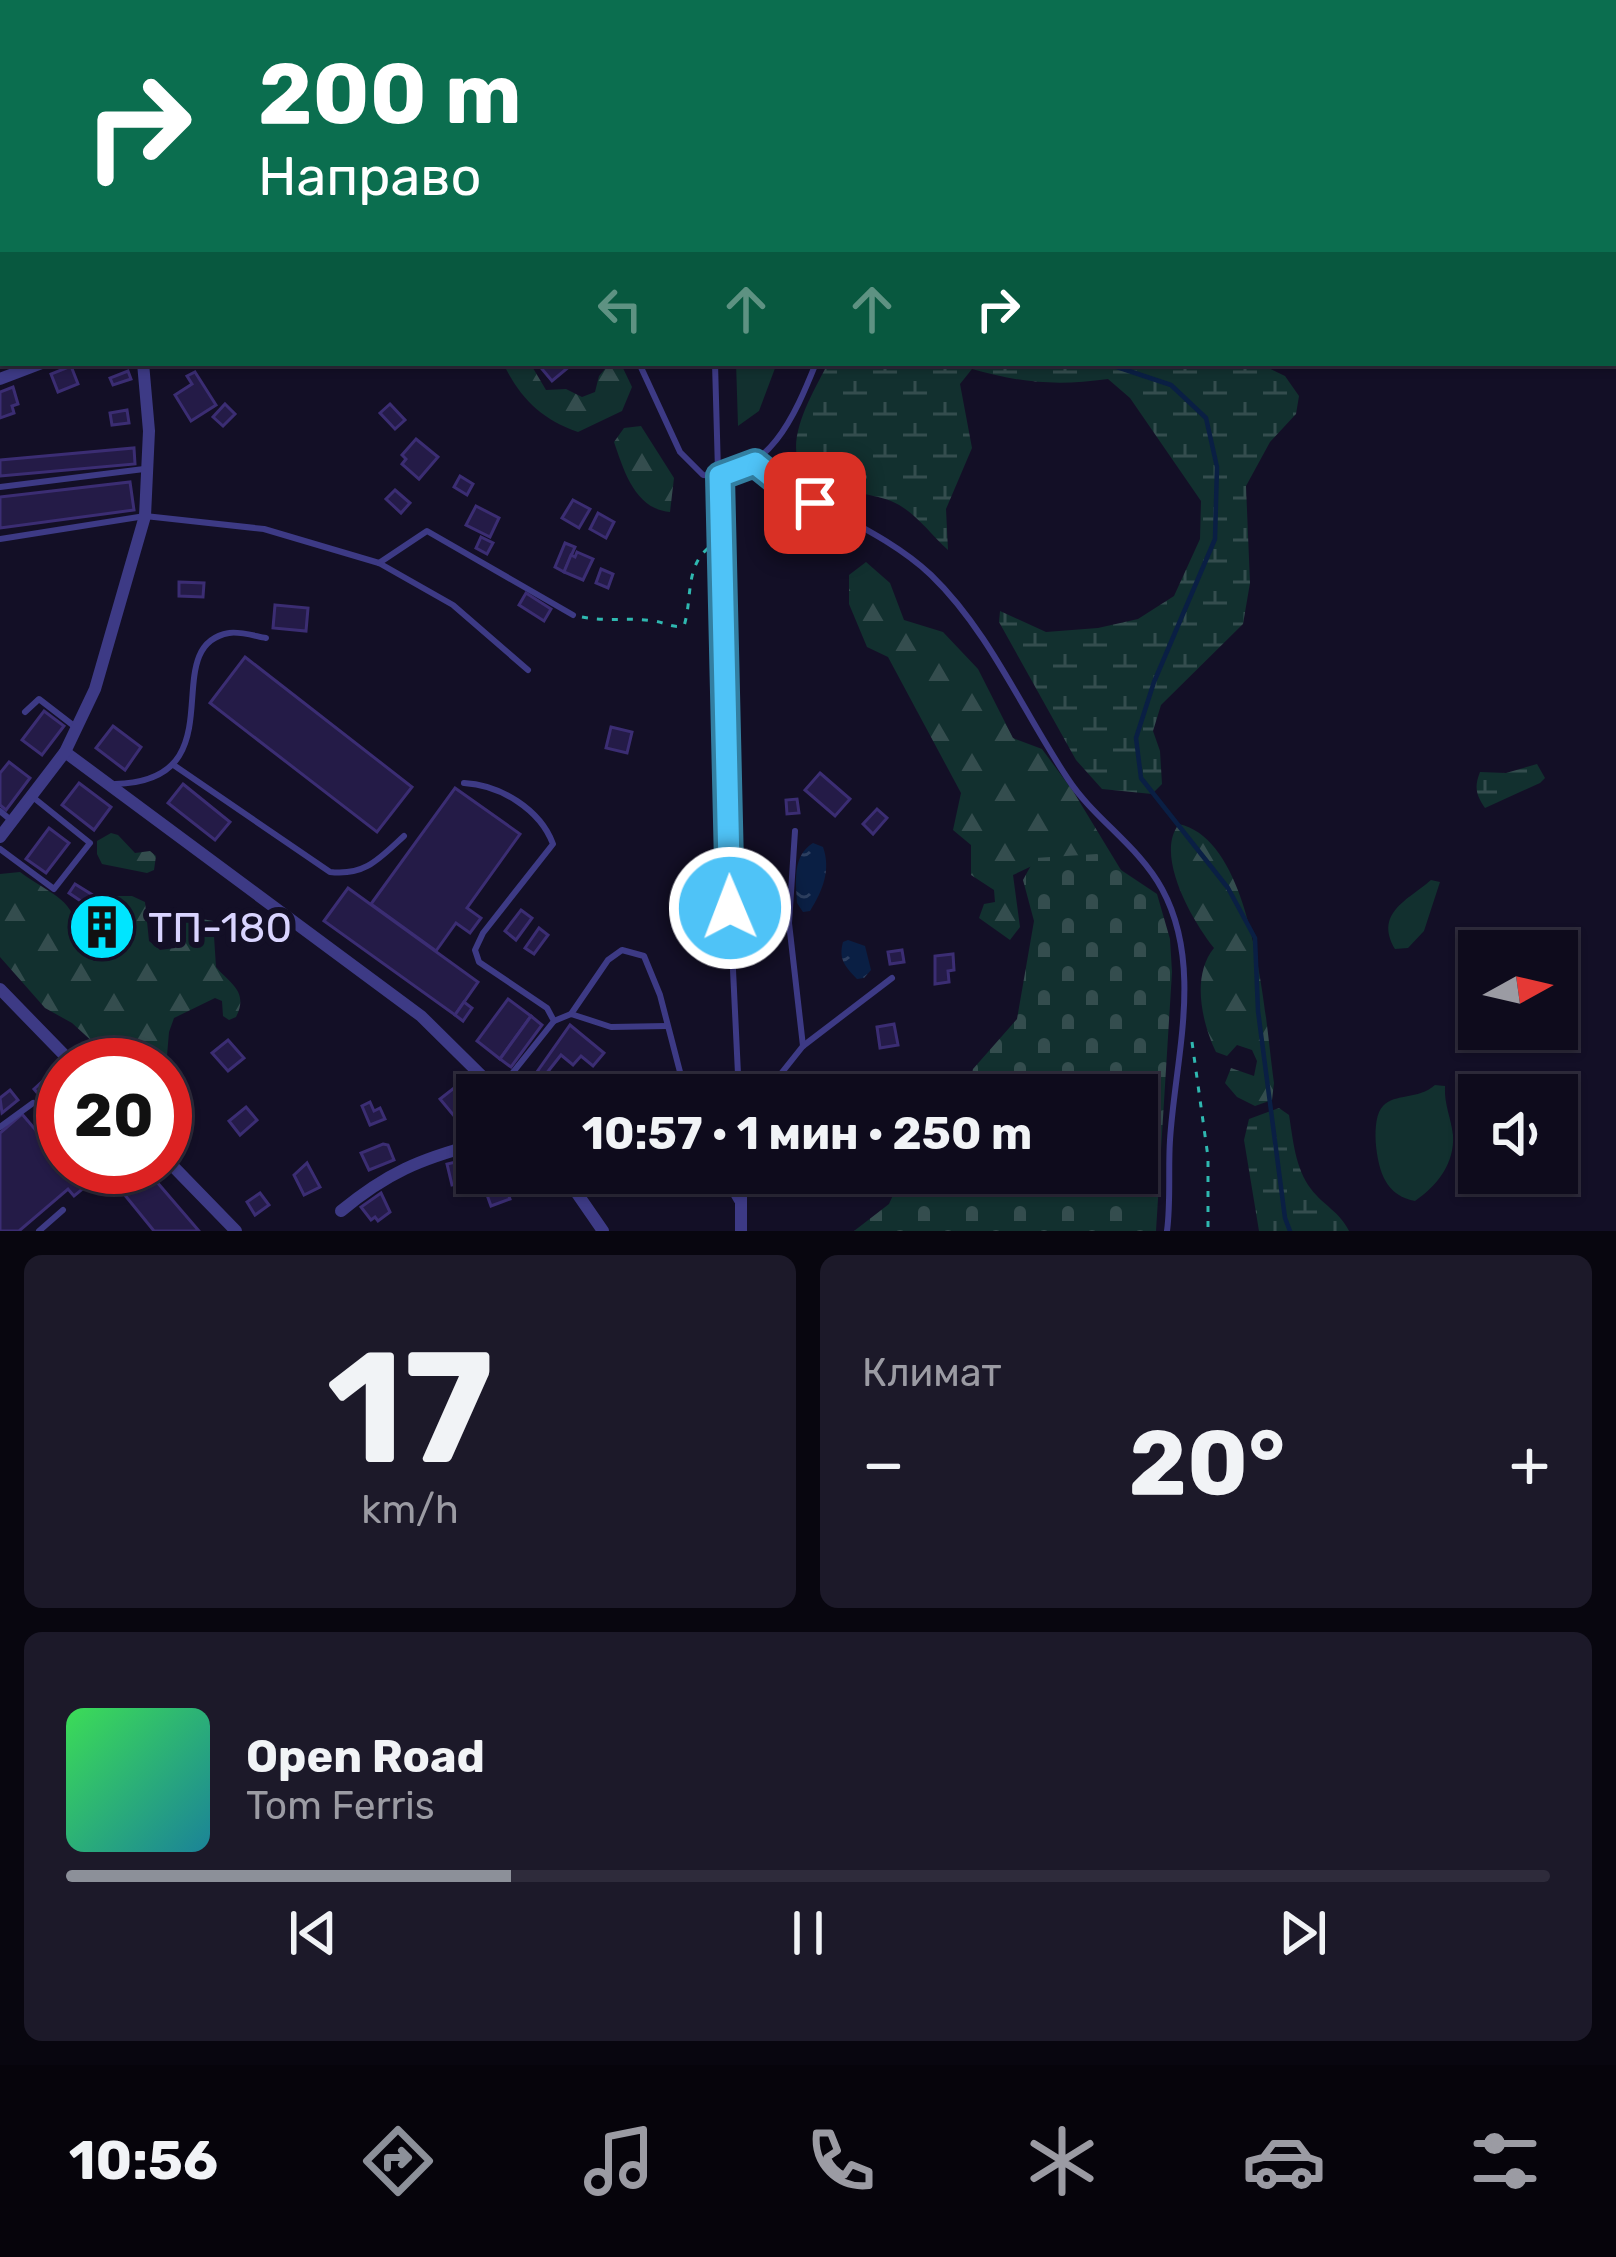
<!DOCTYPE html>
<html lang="ru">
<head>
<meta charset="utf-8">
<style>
	body { margin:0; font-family:Rubik,sans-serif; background:#1c1929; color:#f1f3f6; height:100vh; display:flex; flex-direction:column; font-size:45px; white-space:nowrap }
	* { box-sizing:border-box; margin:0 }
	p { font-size:39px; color:#9b9ba3 }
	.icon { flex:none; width:66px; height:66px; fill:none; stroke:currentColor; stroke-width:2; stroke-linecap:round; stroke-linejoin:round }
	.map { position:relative; height:1231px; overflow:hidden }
	.side { display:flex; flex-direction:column; gap:24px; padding:24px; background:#08060f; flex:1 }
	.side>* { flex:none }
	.guide { position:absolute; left:0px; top:0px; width:1617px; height:366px; box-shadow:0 3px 9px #0004,0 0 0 3px #2e2b3b; background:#0b6e4f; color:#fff; overflow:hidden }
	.needle { width:78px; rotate:82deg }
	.controls { position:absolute; left:1458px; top:930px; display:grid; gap:24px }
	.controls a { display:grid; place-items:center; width:120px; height:120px; border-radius:0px; background:#0e0b1c; box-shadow:0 3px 9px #0004,0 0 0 3px #2e2b3b; font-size:60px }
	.speed { position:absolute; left:36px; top:1038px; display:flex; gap:24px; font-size:60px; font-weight:700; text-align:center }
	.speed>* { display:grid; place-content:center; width:156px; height:156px; border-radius:50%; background:#0e0b1c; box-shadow:0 3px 9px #0004,0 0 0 3px #2e2b3b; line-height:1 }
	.speed .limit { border:18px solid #d22; background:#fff; color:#111 }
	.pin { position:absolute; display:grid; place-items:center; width:102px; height:102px; color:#fff; margin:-51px; border-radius:24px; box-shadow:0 6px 18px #0006 }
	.me { position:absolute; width:132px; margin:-66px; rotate:359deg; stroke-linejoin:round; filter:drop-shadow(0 0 9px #0008) }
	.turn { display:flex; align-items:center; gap:42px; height:252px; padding:0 60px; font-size:54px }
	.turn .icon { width:156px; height:156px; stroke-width:2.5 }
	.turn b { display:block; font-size:84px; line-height:102px }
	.lanes { display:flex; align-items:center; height:114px; padding:0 60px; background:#0003; justify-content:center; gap:60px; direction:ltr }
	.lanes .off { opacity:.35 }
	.big { font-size:90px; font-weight:700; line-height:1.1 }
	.side .widget { flex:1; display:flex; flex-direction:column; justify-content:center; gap:18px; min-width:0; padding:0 42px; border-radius:18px; background:#1c1929 }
	.side .dial { align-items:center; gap:0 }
	.dial b { font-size:156px; line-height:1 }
	.song { display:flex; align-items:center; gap:36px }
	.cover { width:144px; height:144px; border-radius:18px; background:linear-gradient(135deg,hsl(130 70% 55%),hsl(190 70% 35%)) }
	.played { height:12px; border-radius:6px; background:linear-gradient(90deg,#8c9099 30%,#2e2b3b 30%) }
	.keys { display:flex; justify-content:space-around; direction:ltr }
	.heat { display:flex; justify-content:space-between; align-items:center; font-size:66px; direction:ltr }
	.side .tiles { flex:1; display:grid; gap:24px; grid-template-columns:1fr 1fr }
	.widget:last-child { grid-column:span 2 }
	.trip { position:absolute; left:456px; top:1074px; width:702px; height:120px; border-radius:0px; background:#0e0b1c; box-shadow:0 3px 9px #0004,0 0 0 3px #2e2b3b; font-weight:700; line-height:120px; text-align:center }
	.menu { display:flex; height:192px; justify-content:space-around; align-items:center; background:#06040b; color:#9b9ba3 }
	.menu .icon { width:84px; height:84px }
	.menu .selected { color:#8c9099 }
	.menu b { font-size:54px; color:#f1f3f6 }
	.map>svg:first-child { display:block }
	.grass { fill:#12302f }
	.forest { fill:url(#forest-firs) }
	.wetland { fill:url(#wetland-marsh) }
	.cemetery { fill:url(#cemetery-stones) }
	.water { fill:url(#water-ripples) }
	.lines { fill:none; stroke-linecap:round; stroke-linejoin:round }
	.stream { stroke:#0a1f44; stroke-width:4.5 }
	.building { fill:#241b47; stroke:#3b2d73; stroke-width:3 }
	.path { stroke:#2fb8b0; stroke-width:3; stroke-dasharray:6 9; stroke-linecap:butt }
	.lane { stroke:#3d3a85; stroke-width:6 }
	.street { stroke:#3d3a85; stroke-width:12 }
	.route-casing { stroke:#337fa1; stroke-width:30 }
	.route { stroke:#4fc3f7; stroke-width:21 }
	.labels { text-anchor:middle; stroke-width:12; stroke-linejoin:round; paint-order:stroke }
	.poi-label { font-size:42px; fill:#d9d4ff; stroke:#130f26; text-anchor:start }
</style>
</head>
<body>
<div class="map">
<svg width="1616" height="1231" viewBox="0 0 1616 1231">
	<defs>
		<pattern id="forest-firs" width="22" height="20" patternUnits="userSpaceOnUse" patternTransform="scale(3)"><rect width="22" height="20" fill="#12302f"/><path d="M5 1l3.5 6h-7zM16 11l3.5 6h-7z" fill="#344d4e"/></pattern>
		<pattern id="wetland-marsh" width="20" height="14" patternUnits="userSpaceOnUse" patternTransform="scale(3)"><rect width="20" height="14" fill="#12302f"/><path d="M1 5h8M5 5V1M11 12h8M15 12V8" fill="none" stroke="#344d4e"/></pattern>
		<pattern id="cemetery-stones" width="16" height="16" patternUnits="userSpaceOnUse" patternTransform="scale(3)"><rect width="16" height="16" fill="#12302f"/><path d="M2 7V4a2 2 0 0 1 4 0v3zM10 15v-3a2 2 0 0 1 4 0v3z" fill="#344d4e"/></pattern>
		<pattern id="water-ripples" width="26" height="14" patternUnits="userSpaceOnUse" patternTransform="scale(3)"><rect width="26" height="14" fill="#0a1f44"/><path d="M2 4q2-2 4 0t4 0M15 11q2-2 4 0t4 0" fill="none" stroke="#2d3f60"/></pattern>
	</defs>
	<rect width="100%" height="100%" fill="#130f26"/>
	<g class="grass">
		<polygon points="736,363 777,363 759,411 738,426"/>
		<path d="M1431 880 1440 882 1424 931 1408 948 1395 949C1374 913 1408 900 1431 880Z"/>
		<path d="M1435 1085 1445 1086C1444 1105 1451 1117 1453 1135 1455 1163 1437 1186 1415 1201 1403 1199 1391 1192 1385 1180 1376 1165 1370 1119 1383 1106 1395 1093 1418 1100 1435 1085Z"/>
	</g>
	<g class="forest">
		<path d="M503 363H530L546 390 566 389 582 397 595 392 599 376 610 363 622 366 632 387 622 411 578 432C541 419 520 398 503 363Z"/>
		<path d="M641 426 674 478 670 512C635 509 624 471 614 442L624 428Z"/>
		<polygon points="866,562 890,583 904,620 943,632 978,669 1013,738 1042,749 1073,791 1127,880 1041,1050 1032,866 1013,875 1020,927 1010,940 979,918 984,904 995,902 994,890 971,875 971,845 953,830 961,793 888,657 867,647 849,604 849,575"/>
		<path d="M1179 824C1256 841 1265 1021 1274 1083L1272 1100 1255 1106 1237 1097 1225 1083 1231 1068 1254 1076 1257 1061 1252 1050 1237 1045 1227 1056 1216 1052C1202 1023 1191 976 1214 948 1193 922 1154 855 1179 824Z"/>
		<polygon points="111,833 118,835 135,853 150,851 156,856 154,870 147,873 102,864 97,854 97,841"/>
		<path d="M20 872C53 897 79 898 77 944L94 961 116 958C131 937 114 920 116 896H132L145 902 149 941 160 950 175 948 184 937 185 922 191 917 213 921 216 967C230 984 249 991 236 1017L229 1020 223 1016 222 1001 215 998 174 1018 169 1032 165 1079V1065H118L72 1023 45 1008 0 957V874Z"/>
	</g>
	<g class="wetland">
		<path d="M828 363H1258L1285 376 1299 396 1296 414 1270 442 1246 486 1250 583 1243 624 1161 705 1153 731 1160 751 1162 784 1152 794 1102 789 1076 760 999 622 1000 611 1046 632 1098 628 1138 619 1174 596 1200 539 1201 501 1130 398 1108 379C1057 386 1021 383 972 369L960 384 972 448 946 509 948 550C929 533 915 511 891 501 871 493 834 491 817 482 771 458 813 394 828 363Z"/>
		<path d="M1537 764 1545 778 1540 783 1485 808C1476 795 1474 787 1480 772L1506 773Z"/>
		<path d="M1279 1108 1289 1115C1293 1139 1295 1168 1311 1189 1323 1205 1340 1212 1349 1231H1259L1244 1140 1249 1119Z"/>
	</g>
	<polygon class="cemetery" points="1097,854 1157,894 1170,939 1172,972 1156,1231 854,1231 889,1204 903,1173 1137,1173 1137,1095 967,1095 973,1069 1017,1019 1034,921 1023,880 1035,858"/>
	<g class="water">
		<path d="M813 843 823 847C831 870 823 890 810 911L803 912 797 903C796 881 792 856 813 843Z"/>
		<path d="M848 940 865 946 871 970 864 978 857 979C846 967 838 960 843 942Z"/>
	</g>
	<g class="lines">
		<g class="stream">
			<polyline points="883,0 884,3"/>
			<polyline points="1105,363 1171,385 1206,418 1217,467 1215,539 1154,682 1136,738 1141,778 1228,888 1255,938 1258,1011 1285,1218 1290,1231"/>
		</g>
	</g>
	<g class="building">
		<polygon points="537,363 568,363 570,366 552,381"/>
		<polygon points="71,366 78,384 58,392 51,374"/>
		<polygon points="128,371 131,379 113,385 110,378"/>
		<polygon points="195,372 216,405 191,421 175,395 192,384 187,376"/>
		<polygon points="13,387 18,404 12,406 14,413 0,418 0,392"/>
		<polygon points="225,404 235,414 223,426 213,417"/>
		<polygon points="390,404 405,420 395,429 380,413"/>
		<polygon points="127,410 129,423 112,425 110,413"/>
		<polygon points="416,439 438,457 419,479 402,464 406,459 402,455"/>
		<polygon points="134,448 135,464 0,476 0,460"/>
		<polygon points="460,476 473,484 467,495 454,487"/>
		<polygon points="130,482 134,510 0,528 0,497"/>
		<polygon points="395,490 410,503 401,513 386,499"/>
		<polygon points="573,500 590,509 579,528 562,518"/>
		<polygon points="476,506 499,518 490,537 466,525"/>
		<polygon points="598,513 614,522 606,538 590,529"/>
		<polygon points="481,537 493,543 487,554 476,548"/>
		<polygon points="565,543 575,547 564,572 555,567"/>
		<polygon points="577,552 593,559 583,580 564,572 571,555 575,557"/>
		<polygon points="601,569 613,574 608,588 596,583"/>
		<polygon points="179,582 204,583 203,597 179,596"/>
		<polygon points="526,593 551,609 544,621 519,605"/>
		<polygon points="275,605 308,608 306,631 273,628"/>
		<polygon points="245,657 412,787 377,832 210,703"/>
		<polygon points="44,711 64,726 42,755 22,740"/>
		<polygon points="113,726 141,747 125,770 96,748"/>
		<polygon points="611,727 632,732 627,753 606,748"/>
		<polygon points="9,762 30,778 6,810 0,805 0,773"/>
		<polygon points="820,773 850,799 835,816 805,790"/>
		<polygon points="79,783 111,807 94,830 62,805"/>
		<polygon points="183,784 230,822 215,840 168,803"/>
		<polygon points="455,788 520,834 467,908 481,918 470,933 456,923 436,951 371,904"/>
		<polygon points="797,799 799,813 787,814 786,800"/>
		<polygon points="877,809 887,818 873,834 863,824"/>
		<polygon points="49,828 69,843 46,873 26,859"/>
		<polygon points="75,884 104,902 97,912 69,893"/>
		<polygon points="348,888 478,982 455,1015 324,921"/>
		<polygon points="521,910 532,918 516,940 505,931"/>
		<polygon points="102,917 112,925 102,938 92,930"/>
		<polygon points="539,928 548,935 534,954 525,948"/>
		<polygon points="902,950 904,962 890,964 888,952"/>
		<polygon points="953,954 954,970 948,971 949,982 935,984 935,956"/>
		<polygon points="508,999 531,1016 500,1059 477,1041"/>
		<polygon points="464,1002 472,1008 463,1021 455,1015"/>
		<polygon points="531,1016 542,1025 511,1067 500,1059"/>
		<polygon points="894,1024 898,1045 880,1048 877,1027"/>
		<polygon points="570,1025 604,1053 593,1066 581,1056 573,1065 561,1055 538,1084 532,1079"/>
		<polygon points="228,1040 244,1058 228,1071 212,1053"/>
		<polygon points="57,1068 63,1074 63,1122 34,1089"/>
		<polygon points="855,1076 856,1088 842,1090 841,1078"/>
		<polygon points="454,1088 477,1115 467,1125 464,1120 460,1123 440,1099"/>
		<polygon points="10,1090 18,1100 2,1113 0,1098"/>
		<polygon points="370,1102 374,1111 380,1108 385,1119 370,1125 362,1106"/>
		<polygon points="246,1107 257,1120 240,1135 229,1121"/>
		<polygon points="22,1114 63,1162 63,1167 85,1187 74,1196 68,1189 19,1231 0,1231 0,1133"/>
		<polygon points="383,1144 388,1145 394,1160 369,1170 361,1153"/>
		<polygon points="468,1159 473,1180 452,1185 447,1164"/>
		<polygon points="307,1163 320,1187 304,1195 294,1175"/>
		<polygon points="102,1167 144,1167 199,1231 154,1231"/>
		<polygon points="506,1188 510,1199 491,1206 487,1195"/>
		<polygon points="260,1193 269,1205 255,1215 247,1202"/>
		<polygon points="381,1193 390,1212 378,1221 375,1217 371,1220 361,1207"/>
	</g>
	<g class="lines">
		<g class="path">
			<polyline points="1614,111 1616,110"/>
			<path d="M582 617C606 622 631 617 654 621 667 623 671 628 684 626 693 597 684 565 712 545"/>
			<polyline points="1192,1042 1208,1157 1208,1231"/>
		</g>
		<g class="lane">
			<polyline points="453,0 454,3"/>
			<polyline points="702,0 702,3"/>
			<polyline points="862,0 862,3"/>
			<polyline points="0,72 3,72"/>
			<polyline points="0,238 3,238"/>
			<path d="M639 363 680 452 703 475C769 479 795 415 816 363"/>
			<polyline points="715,363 730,907 739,1095"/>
			<path d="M755 463C809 507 880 527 931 575 990 632 1023 712 1068 779 1094 819 1139 846 1162 889 1204 966 1175 1059 1170 1140 1168 1170 1171 1201 1167 1231"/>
			<polyline points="0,487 144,469"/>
			<polyline points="0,539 145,516 264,529 379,563 453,605 528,670"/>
			<polyline points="379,563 427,531 573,615"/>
			<polyline points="25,712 39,699 74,726"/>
			<path d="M175 766 330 872C365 876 379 859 404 836"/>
			<path d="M464 783C500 785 540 809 553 844L483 933 475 950 479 962 547 1008 554 1021 498 1091"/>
			<path d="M115 784C241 781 154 646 229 633 239 631 255 636 266 638"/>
			<polyline points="0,811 12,821"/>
			<polyline points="795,831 789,923 803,1046"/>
			<polyline points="0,849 54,889 90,843 34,798"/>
			<polyline points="571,1014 608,960 622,950 644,956 660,995 686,1095"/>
			<polyline points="554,1021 571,1014 611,1027 667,1026"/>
			<polyline points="764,1095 803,1046 892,978"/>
			<polyline points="0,1127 33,1103"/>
			<polyline points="721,1173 737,1201"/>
			<polyline points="39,1231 63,1210"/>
		</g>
		<g class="street">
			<polyline points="105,0 105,3"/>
			<polyline points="314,0 316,3"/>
			<polyline points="0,379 42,363"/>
			<polyline points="65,752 421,1016 501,1095"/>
			<polyline points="0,837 65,752 95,689 145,516 149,431 143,363"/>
			<polyline points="0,989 74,1065"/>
			<polyline points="165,1158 236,1231"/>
			<polyline points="563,1173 603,1231"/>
			<path d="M341 1211C387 1173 420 1159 477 1144"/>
			<polyline points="741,1231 741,1173"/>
		</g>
	</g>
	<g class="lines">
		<g class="route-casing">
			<polyline id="route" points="730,908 720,476 755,463 781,484 815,503"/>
		</g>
		<use href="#route" class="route"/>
	</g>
	<defs>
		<g id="building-disc" transform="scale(3.45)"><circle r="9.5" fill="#00e5ff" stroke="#130f26"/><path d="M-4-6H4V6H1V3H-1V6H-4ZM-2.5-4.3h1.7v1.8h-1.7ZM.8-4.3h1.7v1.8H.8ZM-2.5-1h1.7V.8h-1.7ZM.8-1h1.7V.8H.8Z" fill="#111"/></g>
	</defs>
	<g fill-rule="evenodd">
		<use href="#building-disc" x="102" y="927"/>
	</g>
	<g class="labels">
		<g class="poi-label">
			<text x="148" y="942">ТП-180</text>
		</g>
	</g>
</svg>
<div class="controls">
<a><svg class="needle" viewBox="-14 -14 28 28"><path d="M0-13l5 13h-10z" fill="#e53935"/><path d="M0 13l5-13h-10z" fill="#9b9ba3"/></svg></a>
<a><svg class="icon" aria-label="sound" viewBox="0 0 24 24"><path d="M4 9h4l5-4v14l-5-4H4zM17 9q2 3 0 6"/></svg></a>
</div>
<div class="speed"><div class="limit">20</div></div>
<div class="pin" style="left:815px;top:503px;background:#d93025"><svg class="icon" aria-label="arrive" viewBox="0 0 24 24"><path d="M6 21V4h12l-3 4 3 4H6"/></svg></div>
<svg class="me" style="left:730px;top:908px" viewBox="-20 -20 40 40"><circle r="17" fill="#4fc3f7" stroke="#fff" stroke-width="3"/><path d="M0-11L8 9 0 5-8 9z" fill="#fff"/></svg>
<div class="trip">10:57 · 1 мин · 250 m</div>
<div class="guide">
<div class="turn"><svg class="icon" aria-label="right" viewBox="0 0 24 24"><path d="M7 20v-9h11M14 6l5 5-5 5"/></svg><div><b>200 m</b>Направо</div></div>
<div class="lanes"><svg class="icon off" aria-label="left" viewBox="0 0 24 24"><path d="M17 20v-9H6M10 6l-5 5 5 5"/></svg><svg class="icon off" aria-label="ahead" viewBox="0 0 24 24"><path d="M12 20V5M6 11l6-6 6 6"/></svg><svg class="icon off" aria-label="ahead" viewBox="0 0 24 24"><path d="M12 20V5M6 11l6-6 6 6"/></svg><svg class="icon" aria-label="right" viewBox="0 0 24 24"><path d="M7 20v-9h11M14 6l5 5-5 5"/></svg></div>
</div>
</div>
<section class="side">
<div class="tiles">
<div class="widget dial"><b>17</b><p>km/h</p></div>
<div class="widget"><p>Климат</p>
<div class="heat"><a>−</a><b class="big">20°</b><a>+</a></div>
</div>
<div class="widget">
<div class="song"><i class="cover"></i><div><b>Open Road</b><p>Tom Ferris</p></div></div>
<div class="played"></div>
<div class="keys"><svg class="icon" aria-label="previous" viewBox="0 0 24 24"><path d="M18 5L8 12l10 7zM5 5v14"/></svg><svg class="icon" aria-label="pause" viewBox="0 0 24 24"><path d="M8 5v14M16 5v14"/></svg><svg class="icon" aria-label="next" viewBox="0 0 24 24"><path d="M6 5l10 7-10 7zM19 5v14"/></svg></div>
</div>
</div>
</section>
<nav class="menu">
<b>10:56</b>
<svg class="icon selected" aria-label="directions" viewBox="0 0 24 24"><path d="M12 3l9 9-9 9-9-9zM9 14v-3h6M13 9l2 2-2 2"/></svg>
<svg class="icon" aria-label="music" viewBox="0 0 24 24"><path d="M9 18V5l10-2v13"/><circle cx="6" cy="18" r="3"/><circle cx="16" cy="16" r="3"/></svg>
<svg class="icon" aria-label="phone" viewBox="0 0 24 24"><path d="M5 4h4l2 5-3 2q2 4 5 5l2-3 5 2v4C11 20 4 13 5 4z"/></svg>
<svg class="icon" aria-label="climate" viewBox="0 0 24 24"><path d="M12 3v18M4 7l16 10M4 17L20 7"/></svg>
<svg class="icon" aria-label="car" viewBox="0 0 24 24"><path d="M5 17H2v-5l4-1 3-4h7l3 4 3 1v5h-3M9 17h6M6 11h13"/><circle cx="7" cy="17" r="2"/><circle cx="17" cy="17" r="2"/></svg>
<svg class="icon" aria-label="filters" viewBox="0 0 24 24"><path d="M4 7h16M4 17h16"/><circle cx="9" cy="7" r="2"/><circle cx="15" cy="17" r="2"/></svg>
</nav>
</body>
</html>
